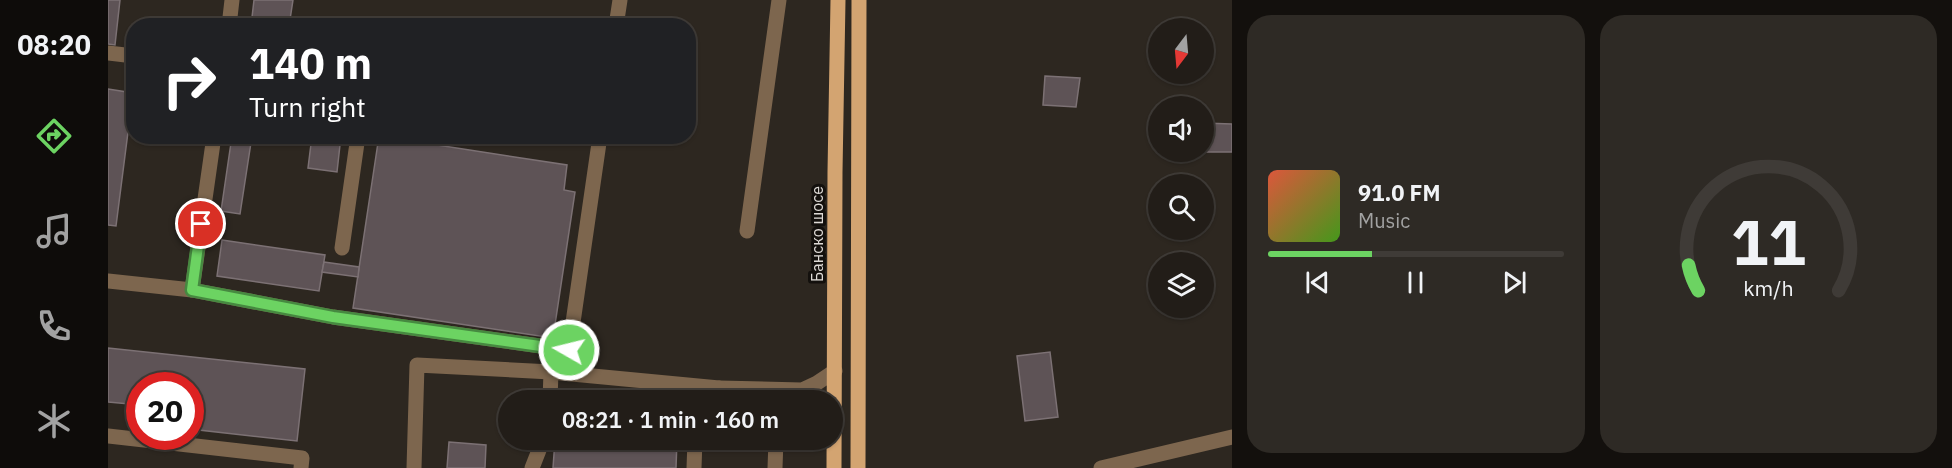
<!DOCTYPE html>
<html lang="en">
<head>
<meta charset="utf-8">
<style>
	body { margin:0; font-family:"IBM Plex Sans",sans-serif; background:#2e2a25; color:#f1f3f6; height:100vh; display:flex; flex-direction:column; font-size:22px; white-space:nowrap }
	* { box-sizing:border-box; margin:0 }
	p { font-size:20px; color:#a2a2a2 }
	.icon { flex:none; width:33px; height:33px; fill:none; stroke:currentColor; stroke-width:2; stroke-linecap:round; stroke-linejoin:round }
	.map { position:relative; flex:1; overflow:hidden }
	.drawer { display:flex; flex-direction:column; gap:15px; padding:15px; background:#13100d; width:720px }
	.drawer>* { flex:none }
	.banner { position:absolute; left:18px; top:18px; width:570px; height:126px; border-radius:24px; box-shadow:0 2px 4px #0004,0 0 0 2px #3f3b37; background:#202124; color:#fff; overflow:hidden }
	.needle { width:39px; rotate:196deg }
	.fabs { position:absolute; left:1040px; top:18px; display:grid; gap:12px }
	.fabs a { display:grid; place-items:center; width:66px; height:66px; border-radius:50%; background:#221d18; box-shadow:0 2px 4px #0004,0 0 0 2px #3f3b37; font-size:30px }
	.speed { position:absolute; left:18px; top:372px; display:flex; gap:12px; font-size:30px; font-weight:700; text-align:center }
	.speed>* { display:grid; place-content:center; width:78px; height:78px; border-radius:50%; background:#221d18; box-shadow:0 2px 4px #0004,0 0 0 2px #3f3b37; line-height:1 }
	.speed .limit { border:9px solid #d22; background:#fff; color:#111 }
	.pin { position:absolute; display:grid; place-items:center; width:51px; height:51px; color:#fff; margin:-26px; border:3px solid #fff; border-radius:50%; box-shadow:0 2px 6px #0007 }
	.me { position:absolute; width:66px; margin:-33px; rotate:278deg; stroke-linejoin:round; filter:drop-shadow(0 0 4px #0008) }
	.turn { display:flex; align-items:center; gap:21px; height:126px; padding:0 24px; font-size:27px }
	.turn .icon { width:78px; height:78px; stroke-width:2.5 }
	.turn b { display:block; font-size:42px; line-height:51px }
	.drawer .card { flex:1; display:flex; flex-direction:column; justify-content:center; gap:9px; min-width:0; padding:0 21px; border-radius:24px; background:#2e2a25 }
	.drawer .dial { align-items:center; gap:0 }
	.dial svg { height:156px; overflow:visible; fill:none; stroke:#3f3b37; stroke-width:7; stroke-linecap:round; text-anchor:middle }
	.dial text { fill:#f1f3f6; stroke:none }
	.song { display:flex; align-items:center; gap:18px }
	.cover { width:72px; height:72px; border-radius:9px; background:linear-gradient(135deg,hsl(10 70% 55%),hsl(100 70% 35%)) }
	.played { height:6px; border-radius:3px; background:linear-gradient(90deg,#6cd362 35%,#3f3b37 35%) }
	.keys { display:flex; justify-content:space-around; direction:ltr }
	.drawer .tiles { flex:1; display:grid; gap:15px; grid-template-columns:repeat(2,1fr) }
	.trip { position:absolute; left:390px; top:390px; width:345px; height:60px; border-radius:30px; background:#221d18; box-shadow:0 2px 4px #0004,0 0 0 2px #3f3b37; font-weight:600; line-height:60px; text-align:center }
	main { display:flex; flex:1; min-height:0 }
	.tab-bar { display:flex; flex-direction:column; width:108px; justify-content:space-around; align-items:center; background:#0e0c0a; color:#a2a2a2 }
	.tab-bar .icon { width:42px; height:42px }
	.tab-bar .active { color:#6cd362 }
	.tab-bar b { font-size:27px; color:#f1f3f6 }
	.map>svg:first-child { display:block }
	.building { fill:#5e5356; stroke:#7c7174; stroke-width:1.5 }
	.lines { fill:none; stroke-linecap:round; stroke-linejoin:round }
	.minor { stroke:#7d664e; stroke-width:15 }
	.major { stroke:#d3a471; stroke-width:15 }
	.route-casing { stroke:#468940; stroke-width:15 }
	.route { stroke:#6cd362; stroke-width:10 }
	.labels { text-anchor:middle; stroke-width:6; stroke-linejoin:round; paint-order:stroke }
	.street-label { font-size:16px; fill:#dedad6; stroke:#13100d }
</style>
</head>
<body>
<main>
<nav class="tab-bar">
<b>08:20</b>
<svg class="icon active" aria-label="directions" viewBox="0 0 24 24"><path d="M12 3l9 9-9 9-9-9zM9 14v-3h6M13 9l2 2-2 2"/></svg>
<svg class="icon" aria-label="music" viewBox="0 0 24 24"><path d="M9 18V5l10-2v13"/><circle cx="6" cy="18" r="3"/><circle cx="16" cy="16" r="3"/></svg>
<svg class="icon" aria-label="phone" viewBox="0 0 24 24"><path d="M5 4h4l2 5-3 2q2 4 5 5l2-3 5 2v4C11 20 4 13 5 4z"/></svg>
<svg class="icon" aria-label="climate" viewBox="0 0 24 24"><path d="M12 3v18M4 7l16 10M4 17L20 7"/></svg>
</nav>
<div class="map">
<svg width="1124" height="468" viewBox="0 0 1124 468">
	<rect width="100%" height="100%" fill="#2d2720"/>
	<g class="building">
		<polygon points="0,0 12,0 7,45 0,44"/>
		<polygon points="146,0 185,0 181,26 143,26"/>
		<polygon points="937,76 972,78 968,107 935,105"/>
		<polygon points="0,89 25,93 8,226 0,225"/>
		<polygon points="1095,123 1124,124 1124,152 1094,152"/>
		<polygon points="124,136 144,136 132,214 113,211"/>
		<polygon points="204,136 233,136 229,172 200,168"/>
		<polygon points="271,136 459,165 456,190 467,192 445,338 245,308"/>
		<polygon points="114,240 217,255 211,291 109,276"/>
		<polygon points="216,262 251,267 250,277 214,272"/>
		<polygon points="0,348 197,369 189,441 82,429 82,386 32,386 32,405 0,402"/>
		<polygon points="942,352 950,417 917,421 909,356"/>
		<polygon points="450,397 510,400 449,400"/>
		<polygon points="447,440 569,440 568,468 445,468"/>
		<polygon points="341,442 378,445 377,468 339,468"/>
	</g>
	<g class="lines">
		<g class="minor">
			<polyline points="121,26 124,0"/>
			<polyline points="508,26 512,0"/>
			<polyline points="0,53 26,56"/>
			<polyline points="639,231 671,0"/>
			<polyline points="234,248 250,136"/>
			<polyline points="0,281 84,290 225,317 461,350 492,136"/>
			<polyline points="84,290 106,136"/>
			<polyline points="442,400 443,372"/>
			<polyline points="593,400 599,392 611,388 694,390 709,383 727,371"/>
			<polyline points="0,436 194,458 193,468"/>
			<polyline points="306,468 309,365 443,372 611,388"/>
			<polyline points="424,468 435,440"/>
			<polyline points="586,468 587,440"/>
			<polyline points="667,468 668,440"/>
			<polyline points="993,468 1124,437"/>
		</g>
		<g class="major">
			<polyline points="726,468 727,172 730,0"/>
			<polyline points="750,468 751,0"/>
		</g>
	</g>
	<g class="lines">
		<g class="route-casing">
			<polyline id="route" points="93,224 84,290 225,317 461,350"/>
		</g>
		<use href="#route" class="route"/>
	</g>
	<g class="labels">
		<g class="street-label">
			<text transform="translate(709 234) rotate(-90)" y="6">Банско шосе</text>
		</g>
	</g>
</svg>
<div class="fabs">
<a><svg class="needle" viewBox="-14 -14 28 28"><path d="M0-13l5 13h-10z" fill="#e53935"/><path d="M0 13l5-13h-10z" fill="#a2a2a2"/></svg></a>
<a><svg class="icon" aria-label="sound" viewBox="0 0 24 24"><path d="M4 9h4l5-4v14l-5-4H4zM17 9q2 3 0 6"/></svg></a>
<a><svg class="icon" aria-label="search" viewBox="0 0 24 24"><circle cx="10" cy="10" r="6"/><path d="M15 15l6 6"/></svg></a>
<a><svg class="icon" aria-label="layers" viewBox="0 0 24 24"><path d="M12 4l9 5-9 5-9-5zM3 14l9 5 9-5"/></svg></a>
</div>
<div class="speed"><div class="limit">20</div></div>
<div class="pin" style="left:93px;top:224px;background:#d93025"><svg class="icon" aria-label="arrive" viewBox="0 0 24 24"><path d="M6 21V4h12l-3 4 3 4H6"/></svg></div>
<svg class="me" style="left:461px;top:350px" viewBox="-20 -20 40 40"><circle r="17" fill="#6cd362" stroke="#fff" stroke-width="3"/><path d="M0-11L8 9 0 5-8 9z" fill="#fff"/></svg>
<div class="trip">08:21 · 1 min · 160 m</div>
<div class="banner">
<div class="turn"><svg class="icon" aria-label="right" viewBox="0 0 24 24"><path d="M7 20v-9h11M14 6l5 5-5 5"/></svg><div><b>140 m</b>Turn right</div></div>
</div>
</div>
<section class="drawer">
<div class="tiles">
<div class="card">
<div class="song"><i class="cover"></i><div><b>91.0 FM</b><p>Music</p></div></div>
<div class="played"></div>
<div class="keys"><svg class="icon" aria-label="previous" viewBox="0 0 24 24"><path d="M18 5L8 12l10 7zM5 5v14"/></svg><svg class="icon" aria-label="pause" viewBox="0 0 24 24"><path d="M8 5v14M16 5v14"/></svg><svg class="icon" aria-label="next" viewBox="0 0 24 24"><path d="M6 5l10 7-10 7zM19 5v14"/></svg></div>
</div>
<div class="card dial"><svg viewBox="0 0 100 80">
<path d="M14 69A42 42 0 1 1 86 69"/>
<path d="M14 69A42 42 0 0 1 9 56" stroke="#6cd362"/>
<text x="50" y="56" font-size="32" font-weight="700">11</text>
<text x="50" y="72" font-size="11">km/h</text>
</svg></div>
</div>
</section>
</main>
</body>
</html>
